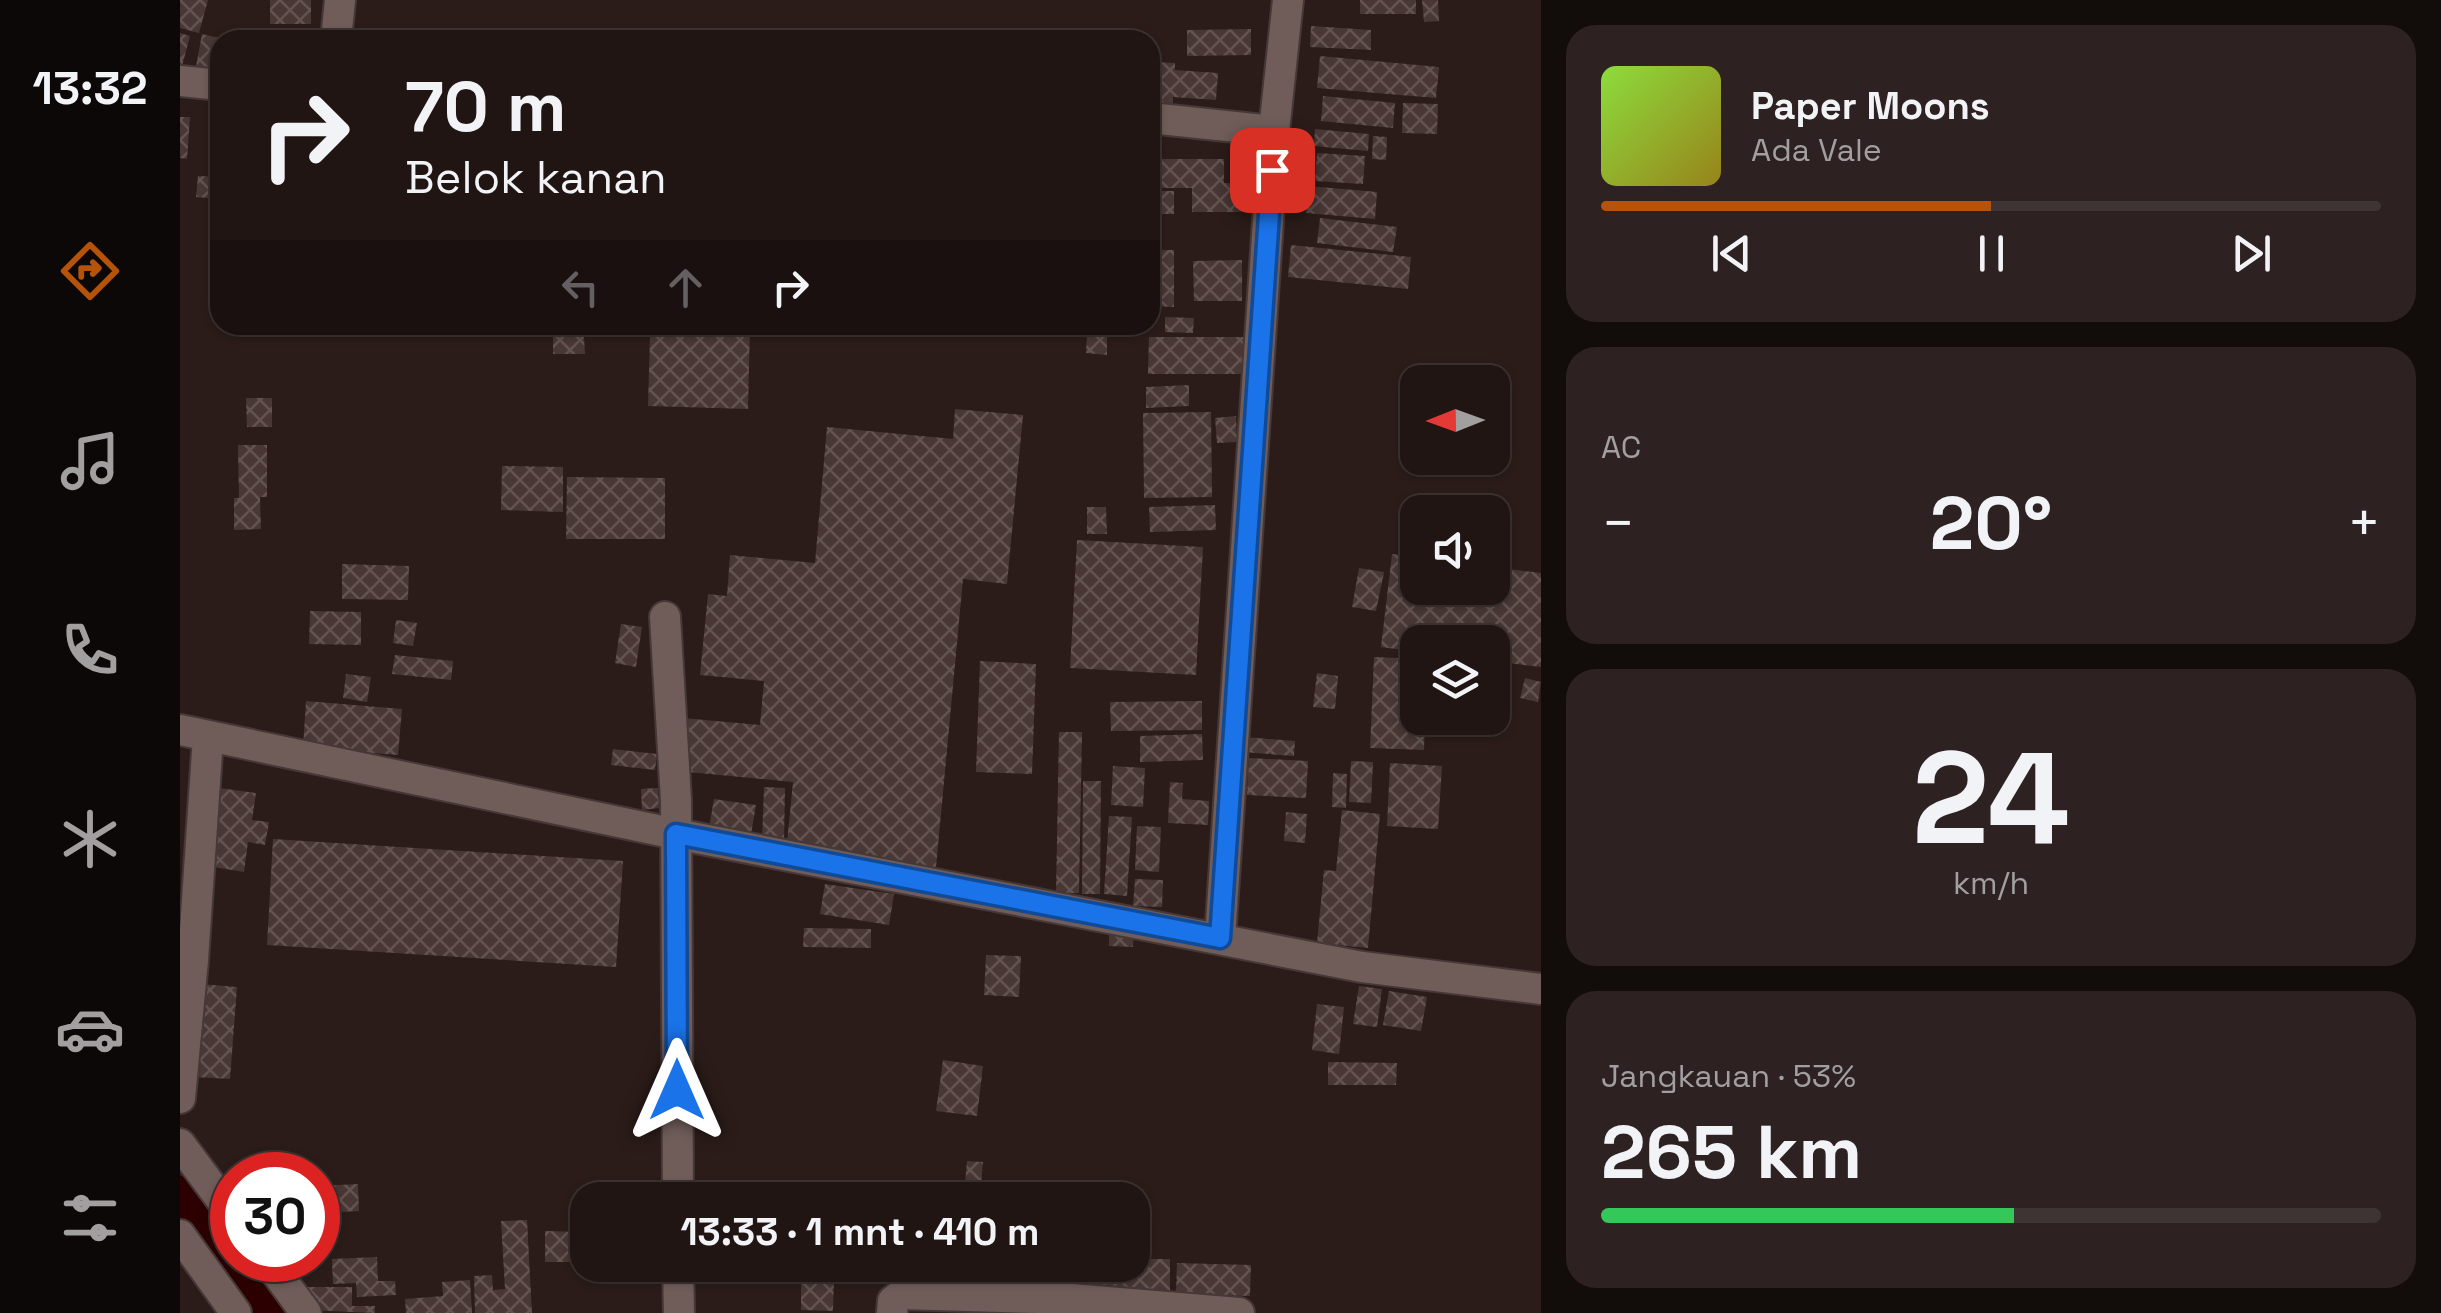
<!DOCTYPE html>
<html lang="id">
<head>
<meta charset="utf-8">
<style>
	body { margin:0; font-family:"Space Grotesk",sans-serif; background:#2d2221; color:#f1f3f6; height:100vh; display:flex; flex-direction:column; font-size:38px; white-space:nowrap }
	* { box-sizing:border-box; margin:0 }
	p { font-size:32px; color:#a29fa0 }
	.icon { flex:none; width:55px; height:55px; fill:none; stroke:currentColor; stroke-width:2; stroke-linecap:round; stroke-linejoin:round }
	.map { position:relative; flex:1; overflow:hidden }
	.details { display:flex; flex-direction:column; gap:25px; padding:25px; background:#120c0a; width:900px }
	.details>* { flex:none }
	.hud { position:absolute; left:30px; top:30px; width:950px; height:305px; border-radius:30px; box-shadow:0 2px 8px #0004,0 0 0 2px #3d3433; background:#201513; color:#f1f3f6; overflow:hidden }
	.needle { width:65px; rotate:269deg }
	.fabs { position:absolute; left:1220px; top:365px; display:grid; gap:20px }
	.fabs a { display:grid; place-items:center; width:110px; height:110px; border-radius:20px; background:#201513; box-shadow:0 2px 8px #0004,0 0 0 2px #3d3433; font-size:50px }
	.speed { position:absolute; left:30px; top:1152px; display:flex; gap:20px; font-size:50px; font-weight:700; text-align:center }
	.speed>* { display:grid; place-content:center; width:130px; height:130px; border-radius:50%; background:#201513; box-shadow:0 2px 8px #0004,0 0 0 2px #3d3433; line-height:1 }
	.speed .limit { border:15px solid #d22; background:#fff; color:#111 }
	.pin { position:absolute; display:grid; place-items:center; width:85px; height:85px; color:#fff; margin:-42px; border-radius:20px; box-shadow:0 5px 15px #0006 }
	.me { position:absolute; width:110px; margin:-55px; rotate:0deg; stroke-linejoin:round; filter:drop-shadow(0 0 8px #0008) }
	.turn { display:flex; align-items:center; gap:35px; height:210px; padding:0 30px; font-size:45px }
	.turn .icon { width:130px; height:130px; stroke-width:2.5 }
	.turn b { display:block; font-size:70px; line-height:85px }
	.lanes { display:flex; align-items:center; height:95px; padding:0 30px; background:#0003; justify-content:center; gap:50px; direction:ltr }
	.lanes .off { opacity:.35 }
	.big { font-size:75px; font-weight:700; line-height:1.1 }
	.details .widget { flex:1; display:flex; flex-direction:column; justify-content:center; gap:15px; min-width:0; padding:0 35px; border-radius:30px; background:#2d2221 }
	.details .dial { align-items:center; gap:0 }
	.dial b { font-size:130px; line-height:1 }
	.song { display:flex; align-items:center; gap:30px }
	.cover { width:120px; height:120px; border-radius:15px; background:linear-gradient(135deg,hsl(90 70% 55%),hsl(50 70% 35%)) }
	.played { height:10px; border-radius:5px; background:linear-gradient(90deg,#b45309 50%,#3d3433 50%) }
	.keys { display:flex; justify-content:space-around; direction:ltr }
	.heat { display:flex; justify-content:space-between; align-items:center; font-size:55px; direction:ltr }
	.charge { height:15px; border-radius:8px; background:linear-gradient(90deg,#34c759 53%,#3d3433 0) }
	.trip { position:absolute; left:390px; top:1182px; width:580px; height:100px; border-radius:30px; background:#201513; box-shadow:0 2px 8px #0004,0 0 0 2px #3d3433; font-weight:700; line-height:100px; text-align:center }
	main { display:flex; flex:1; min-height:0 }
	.dock { display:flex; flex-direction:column; width:180px; justify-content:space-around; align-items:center; background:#0d0808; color:#a29fa0 }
	.dock .icon { width:70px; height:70px }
	.dock .on { color:#b45309 }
	.dock b { font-size:45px; color:#f1f3f6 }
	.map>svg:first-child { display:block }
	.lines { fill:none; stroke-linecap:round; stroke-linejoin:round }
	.river { stroke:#2c0000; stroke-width:48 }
	.building { fill:url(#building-cross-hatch) }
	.minor-casing { stroke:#453837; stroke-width:34 }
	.minor { stroke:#705d5a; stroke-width:30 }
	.route-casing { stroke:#114b97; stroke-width:25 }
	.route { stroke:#1a73e8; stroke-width:18 }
</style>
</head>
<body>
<main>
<nav class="dock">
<b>13:32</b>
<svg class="icon on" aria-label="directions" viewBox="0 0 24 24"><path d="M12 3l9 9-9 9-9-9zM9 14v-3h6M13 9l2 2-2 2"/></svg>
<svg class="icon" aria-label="music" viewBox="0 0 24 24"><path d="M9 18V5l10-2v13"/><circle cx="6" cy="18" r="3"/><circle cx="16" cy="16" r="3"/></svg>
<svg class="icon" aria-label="phone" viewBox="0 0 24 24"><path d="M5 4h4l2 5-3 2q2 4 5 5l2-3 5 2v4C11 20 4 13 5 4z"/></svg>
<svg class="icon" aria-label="climate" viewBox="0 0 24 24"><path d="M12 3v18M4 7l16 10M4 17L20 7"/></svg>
<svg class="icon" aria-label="car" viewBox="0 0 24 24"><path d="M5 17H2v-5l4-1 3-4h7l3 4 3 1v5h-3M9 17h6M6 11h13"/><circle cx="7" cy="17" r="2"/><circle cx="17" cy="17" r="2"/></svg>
<svg class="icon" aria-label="filters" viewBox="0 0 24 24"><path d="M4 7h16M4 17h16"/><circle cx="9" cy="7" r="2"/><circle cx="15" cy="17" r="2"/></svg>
</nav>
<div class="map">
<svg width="1361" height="1313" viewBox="0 0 1361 1313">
	<defs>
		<pattern id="building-cross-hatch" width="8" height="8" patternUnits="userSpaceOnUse" patternTransform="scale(2.5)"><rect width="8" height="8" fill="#483734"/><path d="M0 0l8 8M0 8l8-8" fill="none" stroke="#625351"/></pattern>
	</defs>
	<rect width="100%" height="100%" fill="#2b1c19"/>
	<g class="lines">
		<polyline class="river" points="0,1200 80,1313"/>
	</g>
	<g class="building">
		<polygon points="0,0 28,0 19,33 0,28"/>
		<rect x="90" y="0" width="41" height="24"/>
		<rect x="1180" y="0" width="56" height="14"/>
		<polygon points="1242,0 1258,0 1259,21 1244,22"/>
		<polygon points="1131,26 1191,30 1191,50 1130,47"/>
		<polygon points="1071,29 1071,55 1007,56 1007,30"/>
		<polygon points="0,33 10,36 1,70 0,70"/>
		<polygon points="22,34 39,38 31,80 14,77"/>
		<polygon points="1140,56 1259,67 1256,98 1137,88"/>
		<polygon points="976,62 995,63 995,70 1038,73 1036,100 993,97 993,105 974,104"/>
		<polygon points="1143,96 1215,103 1213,128 1141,121"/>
		<polygon points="1223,103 1258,104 1257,134 1222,133"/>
		<polygon points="0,117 10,117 7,159 0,158"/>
		<polygon points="1135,129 1189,134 1188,151 1134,146"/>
		<polygon points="1193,136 1207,137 1206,160 1192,159"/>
		<polygon points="1137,153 1185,156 1183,184 1135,181"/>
		<polygon points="976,159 1044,159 1044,183 1073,183 1073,212 1012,212 1012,188 976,188"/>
		<polygon points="18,176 40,177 40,199 16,197"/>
		<polygon points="1128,186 1197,192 1195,219 1126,213"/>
		<rect x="970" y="191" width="24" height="23"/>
		<polygon points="1140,218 1217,227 1213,252 1137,243"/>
		<polygon points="1111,245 1231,257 1228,289 1108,277"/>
		<polygon points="970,250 994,250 994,307 970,306"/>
		<polygon points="1062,260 1062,301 1014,301 1013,261"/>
		<polygon points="985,317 1014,318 1013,333 985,332"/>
		<polygon points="326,325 570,325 568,409 468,406 470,335 326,332"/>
		<polygon points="907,333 927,334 927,355 906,353"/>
		<polygon points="373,337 404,337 405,354 373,354"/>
		<polygon points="969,337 1066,337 1065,374 968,374"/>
		<polygon points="1009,385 1009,406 966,408 966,387"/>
		<polygon points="66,398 92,398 92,427 67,427"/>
		<polygon points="775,409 843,415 827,584 783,579 756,867 606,853 613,782 498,771 503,718 580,725 584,681 520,675 528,594 547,596 550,555 635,563 647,427 773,439"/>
		<polygon points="1031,412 1032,497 964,498 963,413"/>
		<polygon points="1056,416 1057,442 1037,443 1035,418"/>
		<polygon points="58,445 87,445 87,497 80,497 81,529 54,530 54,498 59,498"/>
		<polygon points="322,466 383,467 383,512 321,510"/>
		<polygon points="387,477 485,478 485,539 386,539"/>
		<polygon points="1035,505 1036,530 970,532 969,507"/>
		<polygon points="907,507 926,507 927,534 907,534"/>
		<polygon points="897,540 1023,547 1016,675 890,668"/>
		<polygon points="1212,554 1238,557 1238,588 1312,588 1312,567 1361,573 1361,667 1312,661 1312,642 1238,642 1238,652 1201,647"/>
		<polygon points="162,564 229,566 228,600 162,599"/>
		<polygon points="1179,568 1204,572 1196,611 1172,607"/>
		<polygon points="130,611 181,612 181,645 129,644"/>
		<polygon points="216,620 237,623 233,646 213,643"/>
		<polygon points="441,624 462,627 456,667 435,663"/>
		<polygon points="215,655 273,661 271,680 212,674"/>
		<polygon points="1194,657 1238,659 1238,718 1245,718 1244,750 1190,748"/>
		<polygon points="800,661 856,664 852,774 796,772"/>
		<polygon points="1137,673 1158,676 1155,709 1133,707"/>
		<polygon points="166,674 191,677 187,702 163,698"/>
		<polygon points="1345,678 1361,682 1358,702 1340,698"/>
		<polygon points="126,701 222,709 218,755 123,748"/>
		<polygon points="1022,701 1022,730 931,731 930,702"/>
		<polygon points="879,732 902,732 899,893 876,893"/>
		<polygon points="1022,734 1023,760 960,762 960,736"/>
		<polygon points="1063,737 1115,741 1114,756 1062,752"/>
		<polygon points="433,749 477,754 475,770 431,765"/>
		<polygon points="1069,758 1128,761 1126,798 1067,795"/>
		<polygon points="1171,761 1193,762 1191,803 1169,802"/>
		<polygon points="1210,763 1262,766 1258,829 1207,826"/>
		<polygon points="933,766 965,768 963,807 931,805"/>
		<polygon points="1153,773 1167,774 1166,808 1152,807"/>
		<polygon points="903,781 921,781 920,894 902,894"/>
		<polygon points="990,782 1003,783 1002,799 1029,801 1028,825 988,823"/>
		<polygon points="584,787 605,788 604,841 582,840"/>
		<polygon points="39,788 76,793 72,820 89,822 85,845 68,842 64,872 27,866"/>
		<polygon points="478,788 479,808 462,810 461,789"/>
		<polygon points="534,799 576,805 570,840 528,833"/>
		<polygon points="1162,810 1200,814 1188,948 1137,943 1144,870 1156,871"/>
		<polygon points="1106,812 1127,814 1125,843 1104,841"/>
		<polygon points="929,816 952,817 947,896 924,894"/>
		<polygon points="957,826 981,827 979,872 955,870"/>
		<polygon points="93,839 443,861 436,967 87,945"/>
		<polygon points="955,879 983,880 982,907 953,906"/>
		<polygon points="645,884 714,894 709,925 640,914"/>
		<polygon points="929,925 954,925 953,947 929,946"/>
		<polygon points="624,928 691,929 691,948 623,947"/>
		<polygon points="806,955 841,956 839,997 804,995"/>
		<polygon points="21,984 57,987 50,1079 14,1077"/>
		<polygon points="1179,986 1202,989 1197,1027 1173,1024"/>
		<polygon points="1209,991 1247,997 1241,1031 1203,1025"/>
		<polygon points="1137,1004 1164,1007 1159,1054 1132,1050"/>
		<polygon points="763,1060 803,1066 797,1116 756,1111"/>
		<polygon points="1148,1062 1217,1063 1216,1085 1148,1085"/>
		<polygon points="128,1161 128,1175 88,1175 87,1162"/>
		<polygon points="787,1161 803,1162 800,1197 784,1195"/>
		<polygon points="729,1182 775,1189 774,1200 726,1200"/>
		<polygon points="178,1184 179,1211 138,1213 138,1186"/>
		<polygon points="347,1220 352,1313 295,1313 294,1276 312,1275 313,1290 325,1289 321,1221"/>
		<polygon points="365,1231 408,1232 408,1262 365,1262"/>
		<polygon points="197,1257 198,1281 215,1281 216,1295 177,1297 176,1283 153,1284 152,1259"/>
		<polygon points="952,1259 990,1259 990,1293 872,1291 872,1265 952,1265"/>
		<polygon points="997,1263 1071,1265 1070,1296 996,1294"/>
		<polygon points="621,1265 664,1265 663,1274 620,1272"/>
		<polygon points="711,1265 808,1265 807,1283 711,1280"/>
		<polygon points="814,1265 864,1265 864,1289 814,1288"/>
		<polygon points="621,1278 654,1278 653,1311 621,1310"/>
		<polygon points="290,1280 292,1313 226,1313 225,1299 263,1296 262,1282"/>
		<polygon points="127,1287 172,1287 172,1306 195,1306 195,1313 127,1310"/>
	</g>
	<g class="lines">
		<g class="minor-casing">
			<g id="minor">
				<polyline points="156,40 160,0"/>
				<polyline points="0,81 40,85"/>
				<polyline points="970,118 1094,131"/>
				<polyline points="485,617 496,800 498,1200"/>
				<polyline points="0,730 496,834 1182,967 1361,989"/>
				<polyline points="1040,938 1094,131 1108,0"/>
				<polyline points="0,1098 13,960 28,737"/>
				<polyline points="0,1144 52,1214"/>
				<polyline points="0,1235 56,1313"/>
				<polyline points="87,1260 126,1313"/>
				<polyline points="498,1265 499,1313"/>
				<polyline points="712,1313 713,1301 722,1294 891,1299"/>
				<polyline points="890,1313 891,1299 1059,1313"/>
			</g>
		</g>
		<use href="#minor" class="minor"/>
	</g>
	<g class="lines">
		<g class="route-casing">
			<polyline id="route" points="497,1090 496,834 1040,938 1092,170"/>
		</g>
		<use href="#route" class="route"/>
	</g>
</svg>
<div class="fabs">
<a><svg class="needle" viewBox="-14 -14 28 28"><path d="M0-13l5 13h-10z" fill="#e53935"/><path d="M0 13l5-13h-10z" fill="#a29fa0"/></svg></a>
<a><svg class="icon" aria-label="sound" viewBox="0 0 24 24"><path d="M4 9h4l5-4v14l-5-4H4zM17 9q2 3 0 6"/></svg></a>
<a><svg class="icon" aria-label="layers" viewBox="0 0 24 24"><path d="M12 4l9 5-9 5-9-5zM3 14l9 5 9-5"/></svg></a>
</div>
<div class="speed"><div class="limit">30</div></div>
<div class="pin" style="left:1092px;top:170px;background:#d93025"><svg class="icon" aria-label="arrive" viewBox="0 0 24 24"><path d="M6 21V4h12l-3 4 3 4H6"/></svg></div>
<svg class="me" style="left:497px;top:1090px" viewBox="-20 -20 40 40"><path d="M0-17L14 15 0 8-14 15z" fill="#1a73e8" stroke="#fff" stroke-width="4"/></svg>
<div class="trip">13:33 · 1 mnt · 410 m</div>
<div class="hud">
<div class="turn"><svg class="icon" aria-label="right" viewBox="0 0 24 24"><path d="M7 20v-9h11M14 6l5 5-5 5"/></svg><div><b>70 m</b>Belok kanan</div></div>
<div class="lanes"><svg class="icon off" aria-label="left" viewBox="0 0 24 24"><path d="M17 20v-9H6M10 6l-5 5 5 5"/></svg><svg class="icon off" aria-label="ahead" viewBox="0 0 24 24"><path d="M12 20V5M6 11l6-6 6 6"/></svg><svg class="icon" aria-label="right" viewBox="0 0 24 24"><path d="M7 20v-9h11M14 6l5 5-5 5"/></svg></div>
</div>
</div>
<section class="details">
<div class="widget">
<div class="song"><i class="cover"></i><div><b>Paper Moons</b><p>Ada Vale</p></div></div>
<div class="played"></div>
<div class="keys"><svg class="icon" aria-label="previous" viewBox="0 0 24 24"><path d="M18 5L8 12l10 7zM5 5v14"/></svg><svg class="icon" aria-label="pause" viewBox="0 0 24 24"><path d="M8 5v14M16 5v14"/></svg><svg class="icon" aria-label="next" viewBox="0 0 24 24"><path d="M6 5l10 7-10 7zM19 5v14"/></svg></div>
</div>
<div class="widget"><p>AC</p>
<div class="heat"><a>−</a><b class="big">20°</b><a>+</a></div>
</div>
<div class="widget dial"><b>24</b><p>km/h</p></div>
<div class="widget"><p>Jangkauan · 53%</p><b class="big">265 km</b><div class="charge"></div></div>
</section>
</main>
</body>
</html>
